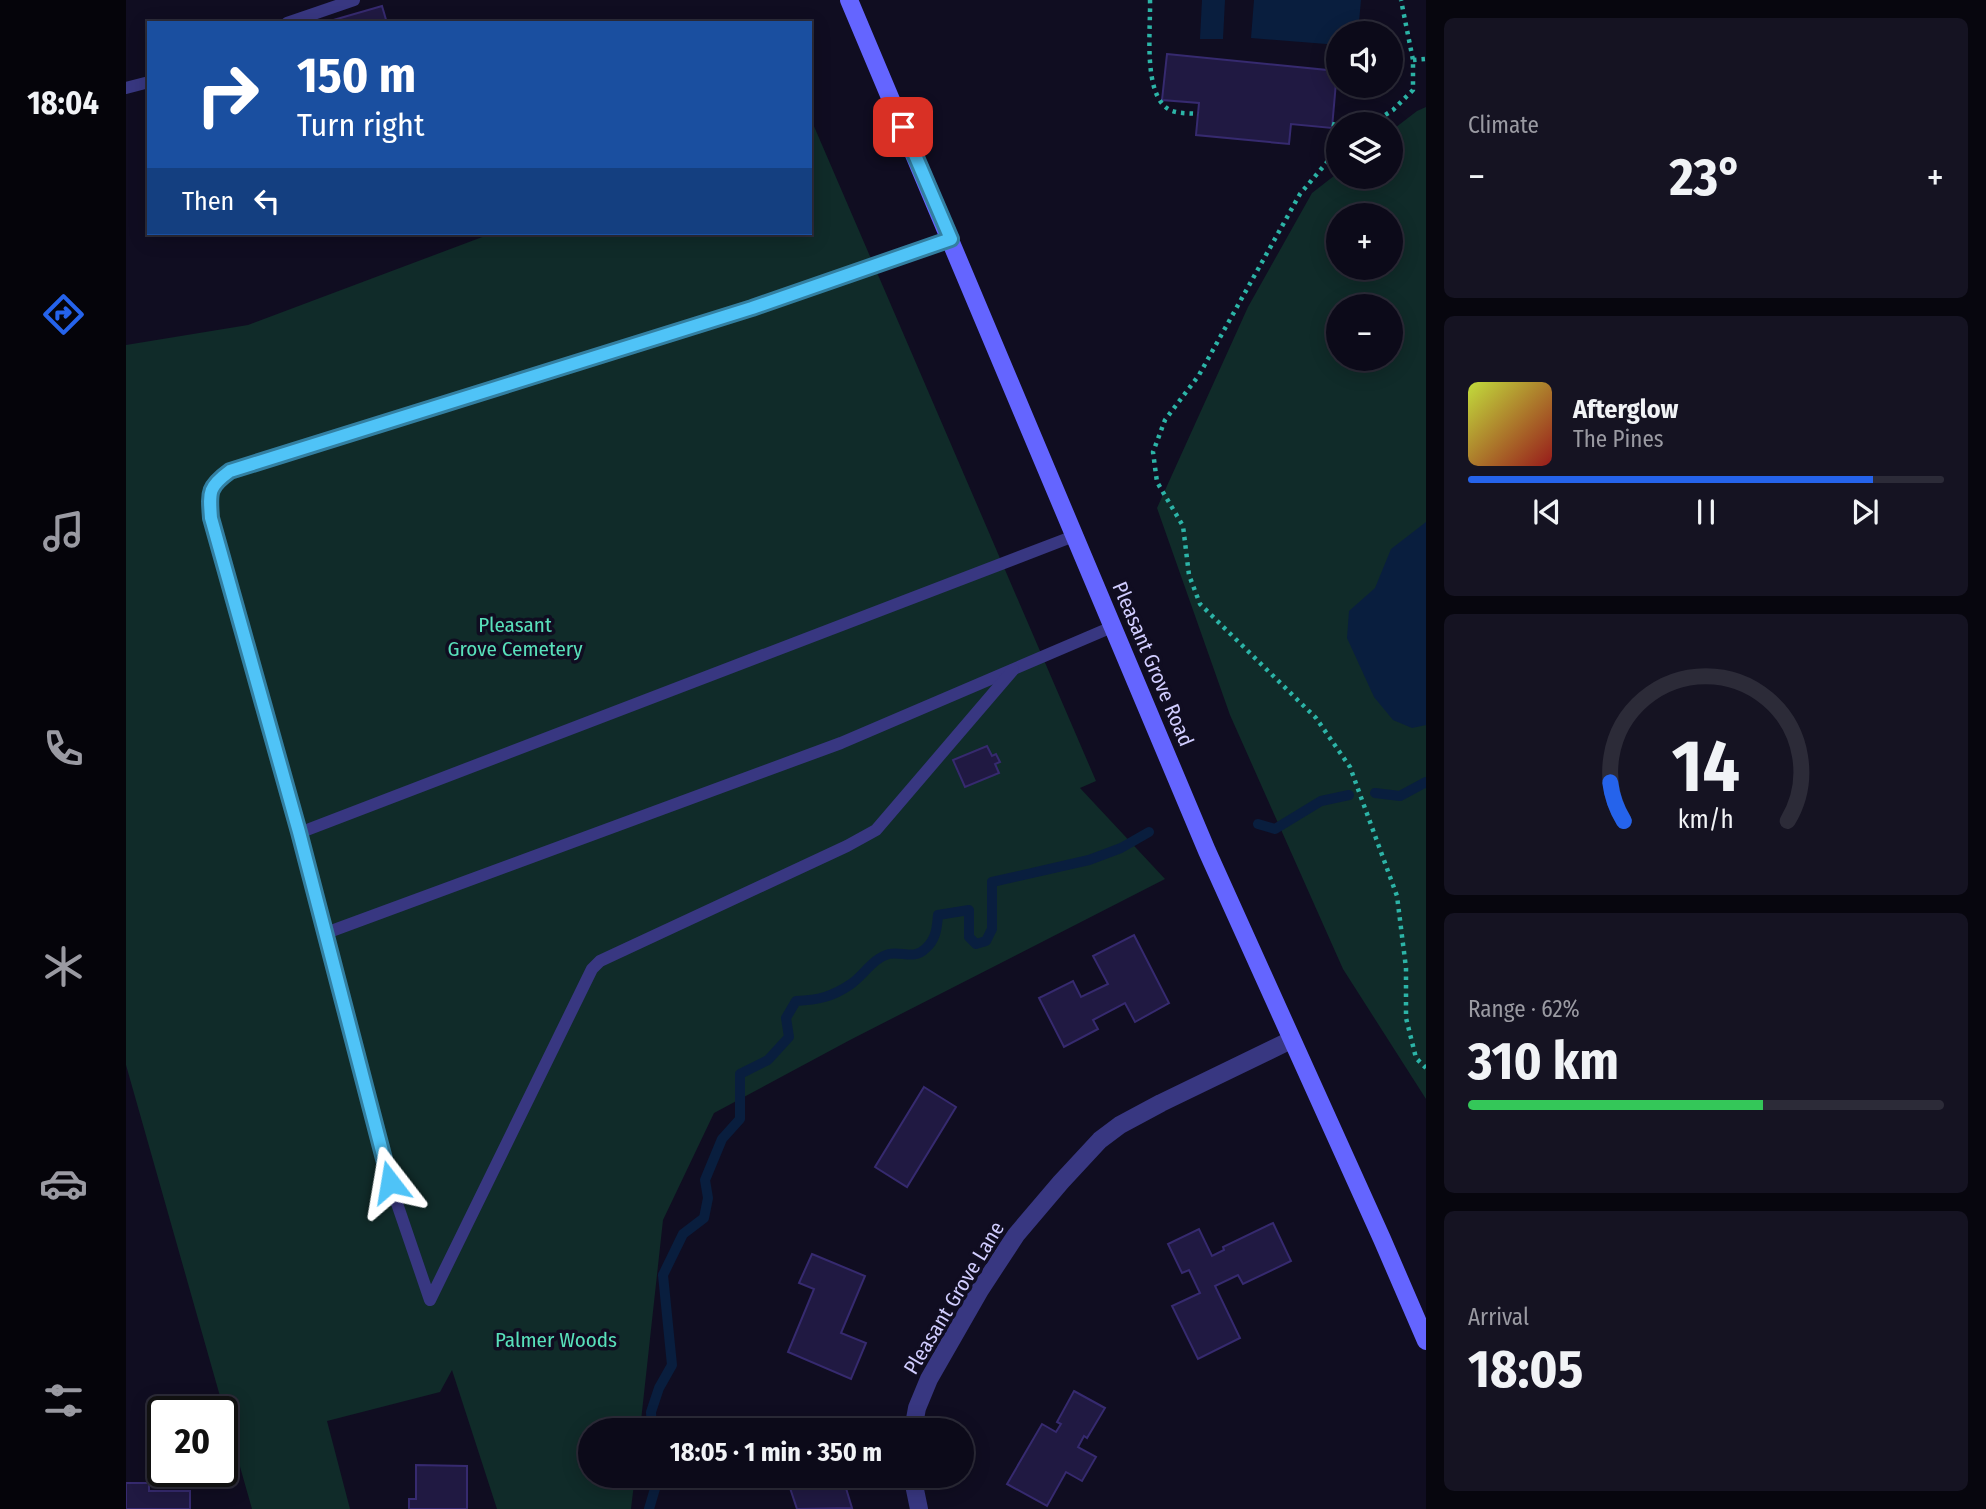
<!DOCTYPE html>
<html lang="en">
<head>
<meta charset="utf-8">
<style>
	body { margin:0; font-family:"Fira Sans Condensed",sans-serif; background:#151322; color:#f1f3f6; height:100vh; display:flex; flex-direction:column; font-size:26px; white-space:nowrap }
	* { box-sizing:border-box; margin:0 }
	p { font-size:23px; color:#9a9aa2 }
	.icon { flex:none; width:38px; height:38px; fill:none; stroke:currentColor; stroke-width:2; stroke-linecap:round; stroke-linejoin:round }
	.map { position:relative; flex:1; overflow:hidden }
	.drawer { display:flex; flex-direction:column; gap:18px; padding:18px; background:#07060e; width:560px }
	.drawer>* { flex:none }
	.banner { position:absolute; left:21px; top:21px; width:665px; height:214px; border-radius:0px; box-shadow:0 4px 18px #0003,0 0 0 2px #2c2b38; background:#1a4fa0; color:#fff; overflow:hidden }
	.controls { position:absolute; left:1200px; top:21px; display:grid; gap:14px }
	.controls a { display:grid; place-items:center; width:77px; height:77px; border-radius:50%; background:#0c0a19; box-shadow:0 4px 18px #0003,0 0 0 2px #2c2b38; font-size:35px }
	.speed { position:absolute; left:21px; top:1396px; display:flex; gap:14px; font-size:35px; font-weight:700; text-align:center }
	.speed>* { display:grid; place-content:center; width:91px; height:91px; border-radius:50%; background:#0c0a19; box-shadow:0 4px 18px #0003,0 0 0 2px #2c2b38; line-height:1 }
	.speed .limit { border:4px solid #111; border-radius:10px; background:#fff; color:#111 }
	.pin { position:absolute; display:grid; place-items:center; width:60px; height:60px; color:#fff; margin:-30px; border-radius:14px; box-shadow:0 4px 10px #0006 }
	.me { position:absolute; width:77px; margin:-38px; rotate:346deg; stroke-linejoin:round; filter:drop-shadow(0 0 5px #0008) }
	.turn { display:flex; align-items:center; gap:24px; height:147px; padding:0 35px; font-size:32px }
	.turn .icon { width:91px; height:91px; stroke-width:2.5 }
	.turn b { display:block; font-size:49px; line-height:60px }
	.then { display:flex; align-items:center; height:66px; padding:0 35px; background:#0003; gap:14px; font-size:26px }
	.big { font-size:52px; font-weight:700; line-height:1.1 }
	.drawer .widget { flex:1; display:flex; flex-direction:column; justify-content:center; gap:10px; min-width:0; padding:0 24px; border-radius:10px; background:#151322 }
	.drawer .dial { align-items:center; gap:0 }
	.dial svg { height:182px; overflow:visible; fill:none; stroke:#2c2b38; stroke-width:7; stroke-linecap:round; text-anchor:middle }
	.dial text { fill:#f1f3f6; stroke:none }
	.song { display:flex; align-items:center; gap:21px }
	.cover { width:84px; height:84px; border-radius:10px; background:linear-gradient(135deg,hsl(70 70% 55%),hsl(0 70% 35%)) }
	.played { height:7px; border-radius:4px; background:linear-gradient(90deg,#2563eb 85%,#2c2b38 85%) }
	.keys { display:flex; justify-content:space-around; direction:ltr }
	.heat { display:flex; justify-content:space-between; align-items:center; font-size:38px; direction:ltr }
	.charge { height:10px; border-radius:5px; background:linear-gradient(90deg,#34c759 62%,#2c2b38 0) }
	.trip { position:absolute; left:452px; top:1418px; width:396px; height:70px; border-radius:35px; background:#0c0a19; box-shadow:0 4px 18px #0003,0 0 0 2px #2c2b38; font-weight:700; line-height:70px; text-align:center }
	main { display:flex; flex:1; min-height:0 }
	.menu { display:flex; flex-direction:column; width:126px; justify-content:space-around; align-items:center; background:#05040a; color:#9a9aa2 }
	.menu .icon { width:49px; height:49px }
	.menu .selected { color:#2563eb }
	.menu b { font-size:32px; color:#f1f3f6 }
	.map>svg:first-child { display:block }
	.green { fill:#102b29; fill-rule:evenodd }
	.water { fill:#091e3e }
	.lines { fill:none; stroke-linecap:round; stroke-linejoin:round }
	.stream { stroke:#091e3e; stroke-width:10 }
	.building { fill:#201942; stroke:#362a6f; stroke-width:2 }
	.path { stroke:#2cb4a7; stroke-width:4.5; stroke-dasharray:3.5 5; stroke-linecap:butt }
	.lane { stroke:#383781; stroke-width:12 }
	.street { stroke:#383781; stroke-width:18 }
	.secondary { stroke:#6465ff; stroke-width:18 }
	.route-casing { stroke:#337fa1; stroke-width:18 }
	.route { stroke:#4fc3f7; stroke-width:12 }
	.labels { text-anchor:middle; stroke-width:7; stroke-linejoin:round; paint-order:stroke }
	.park-label { font-size:21px; fill:#58e0ba; stroke:#100d21 }
	.street-label { font-size:21px; fill:#d1cdff; stroke:#100d21 }
</style>
</head>
<body>
<main>
<nav class="menu">
<b>18:04</b>
<svg class="icon selected" aria-label="directions" viewBox="0 0 24 24"><path d="M12 3l9 9-9 9-9-9zM9 14v-3h6M13 9l2 2-2 2"/></svg>
<svg class="icon" aria-label="music" viewBox="0 0 24 24"><path d="M9 18V5l10-2v13"/><circle cx="6" cy="18" r="3"/><circle cx="16" cy="16" r="3"/></svg>
<svg class="icon" aria-label="phone" viewBox="0 0 24 24"><path d="M5 4h4l2 5-3 2q2 4 5 5l2-3 5 2v4C11 20 4 13 5 4z"/></svg>
<svg class="icon" aria-label="climate" viewBox="0 0 24 24"><path d="M12 3v18M4 7l16 10M4 17L20 7"/></svg>
<svg class="icon" aria-label="car" viewBox="0 0 24 24"><path d="M5 17H2v-5l4-1 3-4h7l3 4 3 1v5h-3M9 17h6M6 11h13"/><circle cx="7" cy="17" r="2"/><circle cx="17" cy="17" r="2"/></svg>
<svg class="icon" aria-label="filters" viewBox="0 0 24 24"><path d="M4 7h16M4 17h16"/><circle cx="9" cy="7" r="2"/><circle cx="15" cy="17" r="2"/></svg>
</nav>
<div class="map">
<svg width="1300" height="1509" viewBox="0 0 1300 1509">
	<rect width="100%" height="100%" fill="#100d21"/>
	<g class="green">
		<path d="M1300 107V1099L1217 969 1104 715 1031 508 1122 307 1186 193 1213 172V177H1265V131L1291 111ZM1213 215H1265V268H1213ZM1213 306H1265V359H1213Z"/>
		<polygon points="684,117 970,781 954,788 1039,879 724,1040 588,1113 537,1220 514,1430 464,1430 464,1475 509,1475 505,1509 371,1509 326,1370 314,1392 201,1421 224,1509 126,1509 0,1065 0,345 122,325 367,233 684,233"/>
	</g>
	<g class="water">
		<polygon points="1076,0 1099,0 1097,39 1074,39"/>
		<polygon points="1128,0 1235,0 1232,33 1213,33 1213,45 1125,38"/>
		<polygon points="1300,522 1300,725 1286,728 1267,720 1248,697 1221,638 1223,611 1249,588 1265,549"/>
	</g>
	<g class="lines">
		<g class="stream">
			<polyline points="1249,793 1274,796 1300,782"/>
			<polyline points="1132,824 1149,829 1195,801 1223,795"/>
			<path d="M526 1430 525 1412 533 1388 546 1365 537 1275 557 1234 578 1218 582 1198 579 1180 596 1139 614 1119V1074L642 1060 663 1037 660 1018 670 1001C692 1000 706 997 725 984 738 975 747 958 763 954 776 951 788 960 799 949 810 940 811 928 812 915L843 910V937L850 944 860 941 866 929V882L963 860 995 848 1023 832"/>
			<polyline points="523,1509 533,1475"/>
		</g>
	</g>
	<g class="building">
		<polygon points="256,6 261,23 197,23"/>
		<polygon points="1041,54 1211,71 1206,128 1165,124 1163,144 1070,135 1073,103 1036,100"/>
		<polygon points="861,746 866,756 870,754 874,762 869,764 873,773 839,787 827,760"/>
		<polygon points="1008,935 1043,1003 1009,1022 999,1003 967,1020 972,1029 938,1047 913,998 947,981 955,997 982,984 967,956"/>
		<polygon points="798,1087 830,1107 781,1187 749,1167"/>
		<polygon points="1147,1223 1165,1261 1117,1284 1112,1275 1089,1286 1114,1338 1072,1359 1046,1306 1074,1293 1063,1270 1056,1273 1042,1244 1073,1229 1086,1256 1098,1250 1097,1247"/>
		<polygon points="686,1254 739,1276 715,1333 740,1343 725,1379 662,1352 688,1289 673,1283"/>
		<polygon points="948,1391 979,1408 961,1438 958,1436 952,1447 970,1457 956,1481 940,1472 921,1506 881,1484 916,1424 930,1432 935,1424 931,1422"/>
		<polygon points="290,1465 341,1466 341,1509 283,1509 283,1499 290,1499"/>
		<polygon points="683,1475 716,1475 726,1508 671,1509 662,1482"/>
		<polygon points="0,1483 23,1483 23,1491 64,1491 64,1509 0,1509"/>
	</g>
	<g class="lines">
		<g class="path">
			<path d="M1024 0C1025 27 1016 96 1044 110 1052 114 1064 113 1072 114"/>
			<polyline points="1287,60 1300,59"/>
			<polyline points="1206,124 1213,126"/>
			<polyline points="1245,124 1267,110 1287,90 1287,60 1275,0"/>
			<polyline points="1213,148 1174,194 1073,375 1039,420 1027,452 1031,482 1057,526 1063,575 1074,604 1190,718 1224,767 1271,896 1280,968 1280,1018 1290,1058 1300,1068"/>
		</g>
		<g class="lane">
			<polyline points="161,23 228,0"/>
			<polyline points="0,88 23,82"/>
			<path d="M825 239 626 308 104 471C83 486 83 494 85 518L173 833 948 536"/>
			<polyline points="173,833 200,933 715,743 986,627"/>
			<polyline points="200,933 264,1183 304,1300 466,969 474,961 721,846 750,830 887,670"/>
		</g>
		<g class="street">
			<polyline points="787,1430 791,1408 803,1379 854,1290 890,1235 935,1182 974,1140 994,1125 1035,1103 1165,1040"/>
			<polyline points="786,1475 793,1509"/>
		</g>
		<polyline class="secondary" points="723,0 1081,851 1256,1239 1300,1341"/>
	</g>
	<g class="lines">
		<g class="route-casing">
			<path id="route" d="M264 1182 173 832 85 518C83 492 82 487 104 471L626 308 825 239 777 127"/>
		</g>
		<use href="#route" class="route"/>
	</g>
	<g class="labels">
		<g class="park-label">
			<text x="389" y="632">Pleasant<tspan x="389" dy="24">Grove Cemetery</tspan></text>
			<text x="430" y="1347">Palmer Woods</text>
		</g>
		<g class="street-label">
			<text transform="translate(1027 664) rotate(67)" y="7">Pleasant Grove Road</text>
			<text transform="translate(828 1298) rotate(-59)" y="7">Pleasant Grove Lane</text>
		</g>
	</g>
</svg>
<div class="controls">
<a><svg class="icon" aria-label="sound" viewBox="0 0 24 24"><path d="M4 9h4l5-4v14l-5-4H4zM17 9q2 3 0 6"/></svg></a>
<a><svg class="icon" aria-label="layers" viewBox="0 0 24 24"><path d="M12 4l9 5-9 5-9-5zM3 14l9 5 9-5"/></svg></a>
<a>+</a>
<a>−</a>
</div>
<div class="speed"><div class="limit">20</div></div>
<div class="pin" style="left:777px;top:127px;background:#d93025"><svg class="icon" aria-label="arrive" viewBox="0 0 24 24"><path d="M6 21V4h12l-3 4 3 4H6"/></svg></div>
<svg class="me" style="left:264px;top:1182px" viewBox="-20 -20 40 40"><path d="M0-17L14 15 0 8-14 15z" fill="#4fc3f7" stroke="#fff" stroke-width="4"/></svg>
<div class="trip">18:05 · 1 min · 350 m</div>
<div class="banner">
<div class="turn"><svg class="icon" aria-label="right" viewBox="0 0 24 24"><path d="M7 20v-9h11M14 6l5 5-5 5"/></svg><div><b>150 m</b>Turn right</div></div>
<div class="then">Then<svg class="icon" aria-label="left" viewBox="0 0 24 24"><path d="M17 20v-9H6M10 6l-5 5 5 5"/></svg></div>
</div>
</div>
<section class="drawer">
<div class="widget"><p>Climate</p>
<div class="heat"><a>−</a><b class="big">23°</b><a>+</a></div>
</div>
<div class="widget">
<div class="song"><i class="cover"></i><div><b>Afterglow</b><p>The Pines</p></div></div>
<div class="played"></div>
<div class="keys"><svg class="icon" aria-label="previous" viewBox="0 0 24 24"><path d="M18 5L8 12l10 7zM5 5v14"/></svg><svg class="icon" aria-label="pause" viewBox="0 0 24 24"><path d="M8 5v14M16 5v14"/></svg><svg class="icon" aria-label="next" viewBox="0 0 24 24"><path d="M6 5l10 7-10 7zM19 5v14"/></svg></div>
</div>
<div class="widget dial"><svg viewBox="0 0 100 80">
<path d="M14 69A42 42 0 1 1 86 69"/>
<path d="M14 69A42 42 0 0 1 8 52" stroke="#2563eb"/>
<text x="50" y="56" font-size="32" font-weight="700">14</text>
<text x="50" y="72" font-size="11">km/h</text>
</svg></div>
<div class="widget"><p>Range · 62%</p><b class="big">310 km</b><div class="charge"></div></div>
<div class="widget"><p>Arrival</p><b class="big">18:05</b></div>
</section>
</main>
</body>
</html>
